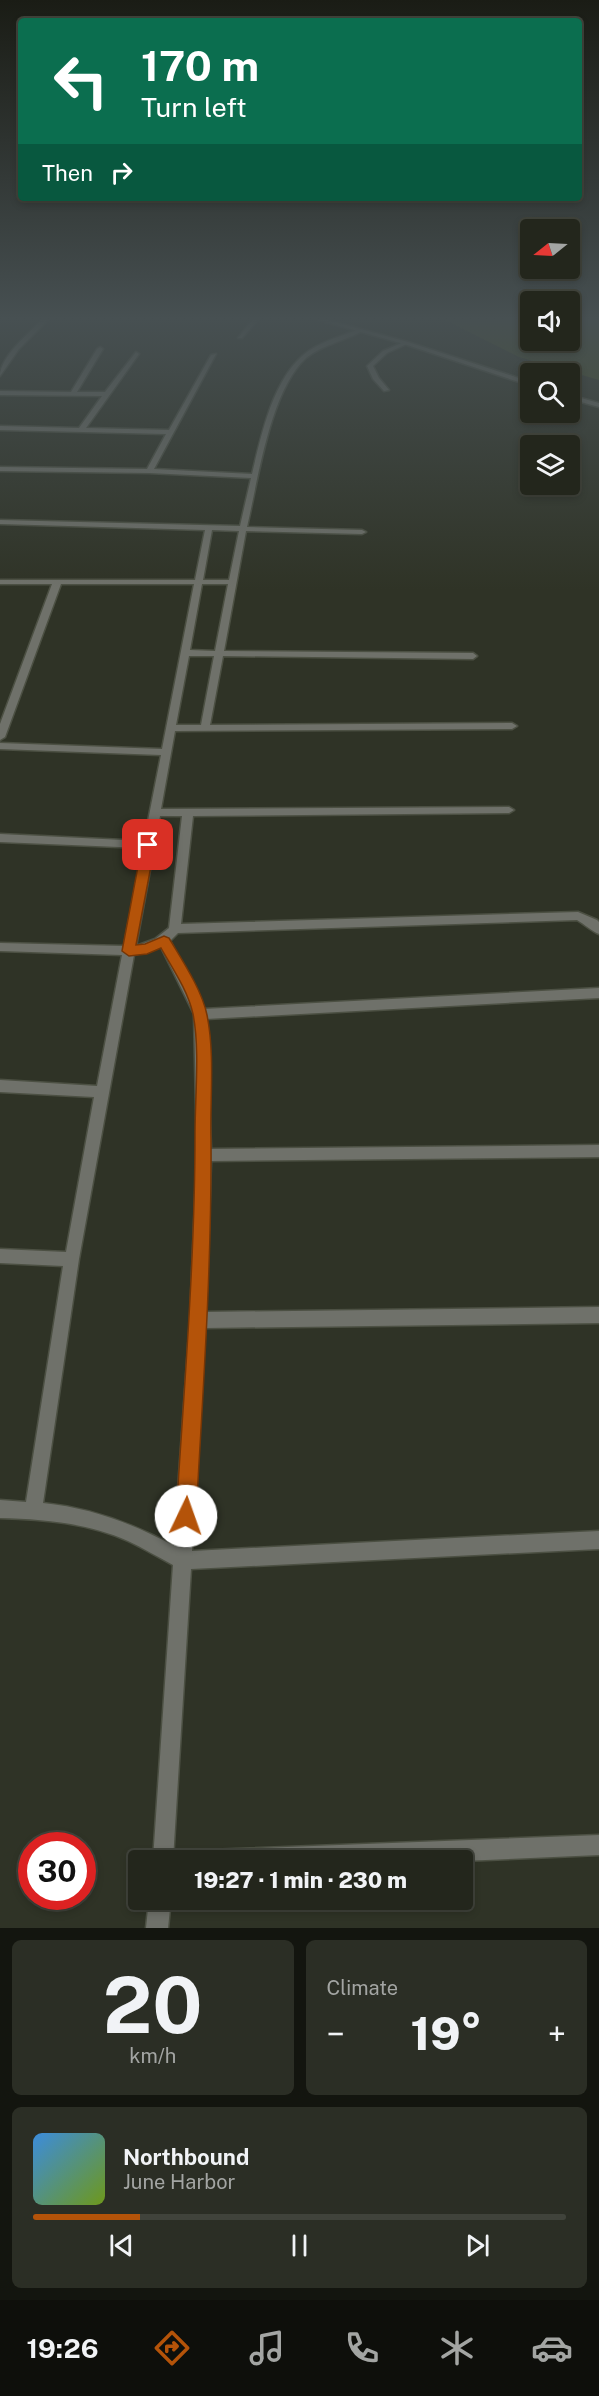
<!DOCTYPE html>
<html lang="en">
<head>
<meta charset="utf-8">
<style>
	body { margin:0; font-family:"Public Sans",sans-serif; background:#2b2e25; color:#f1f3f6; height:100vh; display:flex; flex-direction:column; font-size:22px; white-space:nowrap }
	* { box-sizing:border-box; margin:0 }
	p { font-size:20px; color:#a3a5a3 }
	.icon { flex:none; width:33px; height:33px; fill:none; stroke:currentColor; stroke-width:2; stroke-linecap:round; stroke-linejoin:round }
	.map { position:relative; height:1928px; overflow:hidden }
	.sheet { display:flex; flex-direction:column; gap:12px; padding:12px; background:#13150f; flex:1 }
	.sheet>* { flex:none }
	.hud { position:absolute; left:18px; top:18px; width:564px; height:183px; border-radius:6px; box-shadow:0 3px 9px #0003,0 0 0 2px #40433b; background:#0b6e4f; color:#fff; overflow:hidden }
	.needle { width:39px; rotate:252deg }
	.tools { position:absolute; left:520px; top:219px; display:grid; gap:12px }
	.tools a { display:grid; place-items:center; width:60px; height:60px; border-radius:6px; background:#23261c; box-shadow:0 3px 9px #0003,0 0 0 2px #40433b; font-size:30px }
	.speed { position:absolute; left:18px; top:1832px; display:flex; gap:12px; font-size:30px; font-weight:700; text-align:center }
	.speed>* { display:grid; place-content:center; width:78px; height:78px; border-radius:50%; background:#23261c; box-shadow:0 3px 9px #0003,0 0 0 2px #40433b; line-height:1 }
	.speed .limit { border:9px solid #d22; background:#fff; color:#111 }
	.pin { position:absolute; display:grid; place-items:center; width:51px; height:51px; color:#fff; margin:-26px; border-radius:12px; box-shadow:0 3px 9px #0006 }
	.me { position:absolute; width:66px; margin:-33px; rotate:3deg; stroke-linejoin:round; filter:drop-shadow(0 0 4px #0008) }
	.turn { display:flex; align-items:center; gap:21px; height:126px; padding:0 24px; font-size:27px }
	.turn .icon { width:78px; height:78px; stroke-width:2.5 }
	.turn b { display:block; font-size:42px; line-height:51px }
	.then { display:flex; align-items:center; height:57px; padding:0 24px; background:#0003; gap:12px; font-size:22px }
	.big { font-size:45px; font-weight:800; line-height:1.1 }
	.sheet .widget { flex:1; display:flex; flex-direction:column; justify-content:center; gap:9px; min-width:0; padding:0 21px; border-radius:9px; background:#2b2e25 }
	.sheet .dial { align-items:center; gap:0 }
	.dial b { font-size:78px; line-height:1 }
	.song { display:flex; align-items:center; gap:18px }
	.cover { width:72px; height:72px; border-radius:9px; background:linear-gradient(135deg,hsl(210 70% 55%),hsl(80 70% 35%)) }
	.played { height:6px; border-radius:3px; background:linear-gradient(90deg,#b45309 20%,#40433b 20%) }
	.keys { display:flex; justify-content:space-around; direction:ltr }
	.heat { display:flex; justify-content:space-between; align-items:center; font-size:33px; direction:ltr }
	.sheet .tiles { flex:1; display:grid; gap:12px; grid-template-columns:1fr 1fr }
	.widget:last-child { grid-column:span 2 }
	.trip { position:absolute; left:128px; top:1850px; width:345px; height:60px; border-radius:6px; background:#23261c; box-shadow:0 3px 9px #0003,0 0 0 2px #40433b; font-weight:800; line-height:60px; text-align:center }
	.tab-bar { display:flex; height:96px; justify-content:space-around; align-items:center; background:#0e0f0b; color:#a3a5a3 }
	.tab-bar .icon { width:42px; height:42px }
	.tab-bar .selected { color:#b45309 }
	.tab-bar b { font-size:27px; color:#f1f3f6 }
	.map>svg:first-child { display:block }
	.water { fill:#465123 }
	.lines { fill:none; stroke-linecap:round; stroke-linejoin:round }
	.minor-casing { stroke:#4c5043; stroke-width:3 }
	.tertiary-casing { stroke:#4c5043; stroke-width:3 }
	.minor { fill:#6f716a; fill-rule:evenodd }
	.tertiary { fill:#6f716a; fill-rule:evenodd }
	.route { fill:#b45309; stroke:#753606; stroke-width:1.5 }
</style>
</head>
<body>
<div class="map">
<svg width="599" height="1928" viewBox="0 0 599 1928">
	<rect width="100%" height="100%" fill="#2f3326"/>
	<polygon class="water" points="445,320 531,320 531,340 570,340 570,320 599,320 599,380 519,357"/>
	<g class="lines">
		<g class="minor-casing">
			<g id="minor">
				<path d="M42 320H48L19 349 0 376C0 357 29 333 42 320Z"/>
				<polygon points="252,320 258,320 242,338 238,338"/>
				<path d="M359 329 364 330C346 341 323 344 306 358 270 391 258 480 247 527L362 530 366 532 362 534 246 531 224 651 473 653 477 656 473 659 223 656 210 725 512 723 517 726 512 729 175 731 161 809 509 807 514 810 509 813 193 816 181 924 578 912 597 920 599 922V934C593 932 584 924 577 920L178 933 170 941 204 1009 599 988V998L206 1019 211 1149 599 1145V1157L211 1161 206 1312 599 1307V1323L205 1328 192 1551 599 1531V1549L191 1569 173 1860H153L173 1565C158 1557 143 1548 128 1541 88 1523 43 1519 0 1518V1500L26 1502 63 1266 0 1263V1249L66 1252 94 1097 0 1092V1080L97 1086 122 955 0 951V943L124 946 143 848 0 842V834L144 841 161 755 0 749V743L162 749 194 584H61L5 737 0 740V724L52 584H0V580H195L205 530 0 524V520L240 526 251 478 149 473 0 471V467L147 469 166 434 0 430V426L79 428 102 396 0 395V391L71 392 97 349 100 347 103 349 77 392H105L136 352 139 354 86 428 169 430 211 355 216 354 154 469 252 474C262 432 275 368 315 347 329 339 345 335 359 329ZM212 530 239 531 229 580H203ZM202 584H228L215 651 190 650ZM189 656H214L201 725H176ZM160 816H182L169 928 155 939 136 946ZM161 947 194 1014 197 1155 190 1320 174 1546C132 1523 91 1508 43 1503L79 1259 134 955Z"/>
				<polygon points="404,342 409,343 387,353 373,366 379,378 389,390 384,391 373,379 367,366 383,351"/>
				<polygon points="599,1835 599,1855 462,1861 199,1860 202,1853 209,1850"/>
				<polygon points="149,1899 171,1899 168,1928 146,1928"/>
			</g>
		</g>
		<g class="tertiary-casing">
			<g id="tertiary">
				<polygon points="318,320 328,320 408,342 531,382 531,386 404,344"/>
				<polygon points="570,395 599,403 599,407 570,399"/>
			</g>
		</g>
		<use href="#minor" class="minor"/>
		<use href="#tertiary" class="tertiary"/>
	</g>
	<linearGradient id="sky" x2="0" y2="1"><stop stop-color="#1a1c15"/><stop offset="0.54" stop-color="#475052"/><stop offset="1" stop-color="#475052" stop-opacity="0"/></linearGradient>
	<rect width="599" height="590" fill="url(#sky)"/>
	<path class="route" d="M148 841 155 845 136 945 145 944 164 936 169 938C182 960 202 990 207 1015 215 1054 210 1098 211 1138 212 1264 203 1391 196 1516L193 1524 186 1526 179 1524 176 1516C184 1389 195 1261 195 1133 195 1098 200 1048 193 1014 188 991 173 969 161 948L147 954 129 956 122 951 142 845Z"/>
</svg>
<div class="tools">
<a><svg class="needle" viewBox="-14 -14 28 28"><path d="M0-13l5 13h-10z" fill="#e53935"/><path d="M0 13l5-13h-10z" fill="#a3a5a3"/></svg></a>
<a><svg class="icon" aria-label="sound" viewBox="0 0 24 24"><path d="M4 9h4l5-4v14l-5-4H4zM17 9q2 3 0 6"/></svg></a>
<a><svg class="icon" aria-label="search" viewBox="0 0 24 24"><circle cx="10" cy="10" r="6"/><path d="M15 15l6 6"/></svg></a>
<a><svg class="icon" aria-label="layers" viewBox="0 0 24 24"><path d="M12 4l9 5-9 5-9-5zM3 14l9 5 9-5"/></svg></a>
</div>
<div class="speed"><div class="limit">30</div></div>
<div class="pin" style="left:148px;top:845px;background:#d93025"><svg class="icon" aria-label="arrive" viewBox="0 0 24 24"><path d="M6 21V4h12l-3 4 3 4H6"/></svg></div>
<svg class="me" style="left:186px;top:1516px" viewBox="-20 -20 40 40"><circle r="19" fill="#fff"/><path d="M0-13L10 11 0 6-10 11z" fill="#b45309"/></svg>
<div class="trip">19:27 · 1 min · 230 m</div>
<div class="hud">
<div class="turn"><svg class="icon" aria-label="left" viewBox="0 0 24 24"><path d="M17 20v-9H6M10 6l-5 5 5 5"/></svg><div><b>170 m</b>Turn left</div></div>
<div class="then">Then<svg class="icon" aria-label="right" viewBox="0 0 24 24"><path d="M7 20v-9h11M14 6l5 5-5 5"/></svg></div>
</div>
</div>
<section class="sheet">
<div class="tiles">
<div class="widget dial"><b>20</b><p>km/h</p></div>
<div class="widget"><p>Climate</p>
<div class="heat"><a>−</a><b class="big">19°</b><a>+</a></div>
</div>
<div class="widget">
<div class="song"><i class="cover"></i><div><b>Northbound</b><p>June Harbor</p></div></div>
<div class="played"></div>
<div class="keys"><svg class="icon" aria-label="previous" viewBox="0 0 24 24"><path d="M18 5L8 12l10 7zM5 5v14"/></svg><svg class="icon" aria-label="pause" viewBox="0 0 24 24"><path d="M8 5v14M16 5v14"/></svg><svg class="icon" aria-label="next" viewBox="0 0 24 24"><path d="M6 5l10 7-10 7zM19 5v14"/></svg></div>
</div>
</div>
</section>
<nav class="tab-bar">
<b>19:26</b>
<svg class="icon selected" aria-label="directions" viewBox="0 0 24 24"><path d="M12 3l9 9-9 9-9-9zM9 14v-3h6M13 9l2 2-2 2"/></svg>
<svg class="icon" aria-label="music" viewBox="0 0 24 24"><path d="M9 18V5l10-2v13"/><circle cx="6" cy="18" r="3"/><circle cx="16" cy="16" r="3"/></svg>
<svg class="icon" aria-label="phone" viewBox="0 0 24 24"><path d="M5 4h4l2 5-3 2q2 4 5 5l2-3 5 2v4C11 20 4 13 5 4z"/></svg>
<svg class="icon" aria-label="climate" viewBox="0 0 24 24"><path d="M12 3v18M4 7l16 10M4 17L20 7"/></svg>
<svg class="icon" aria-label="car" viewBox="0 0 24 24"><path d="M5 17H2v-5l4-1 3-4h7l3 4 3 1v5h-3M9 17h6M6 11h13"/><circle cx="7" cy="17" r="2"/><circle cx="17" cy="17" r="2"/></svg>
</nav>
</body>
</html>
